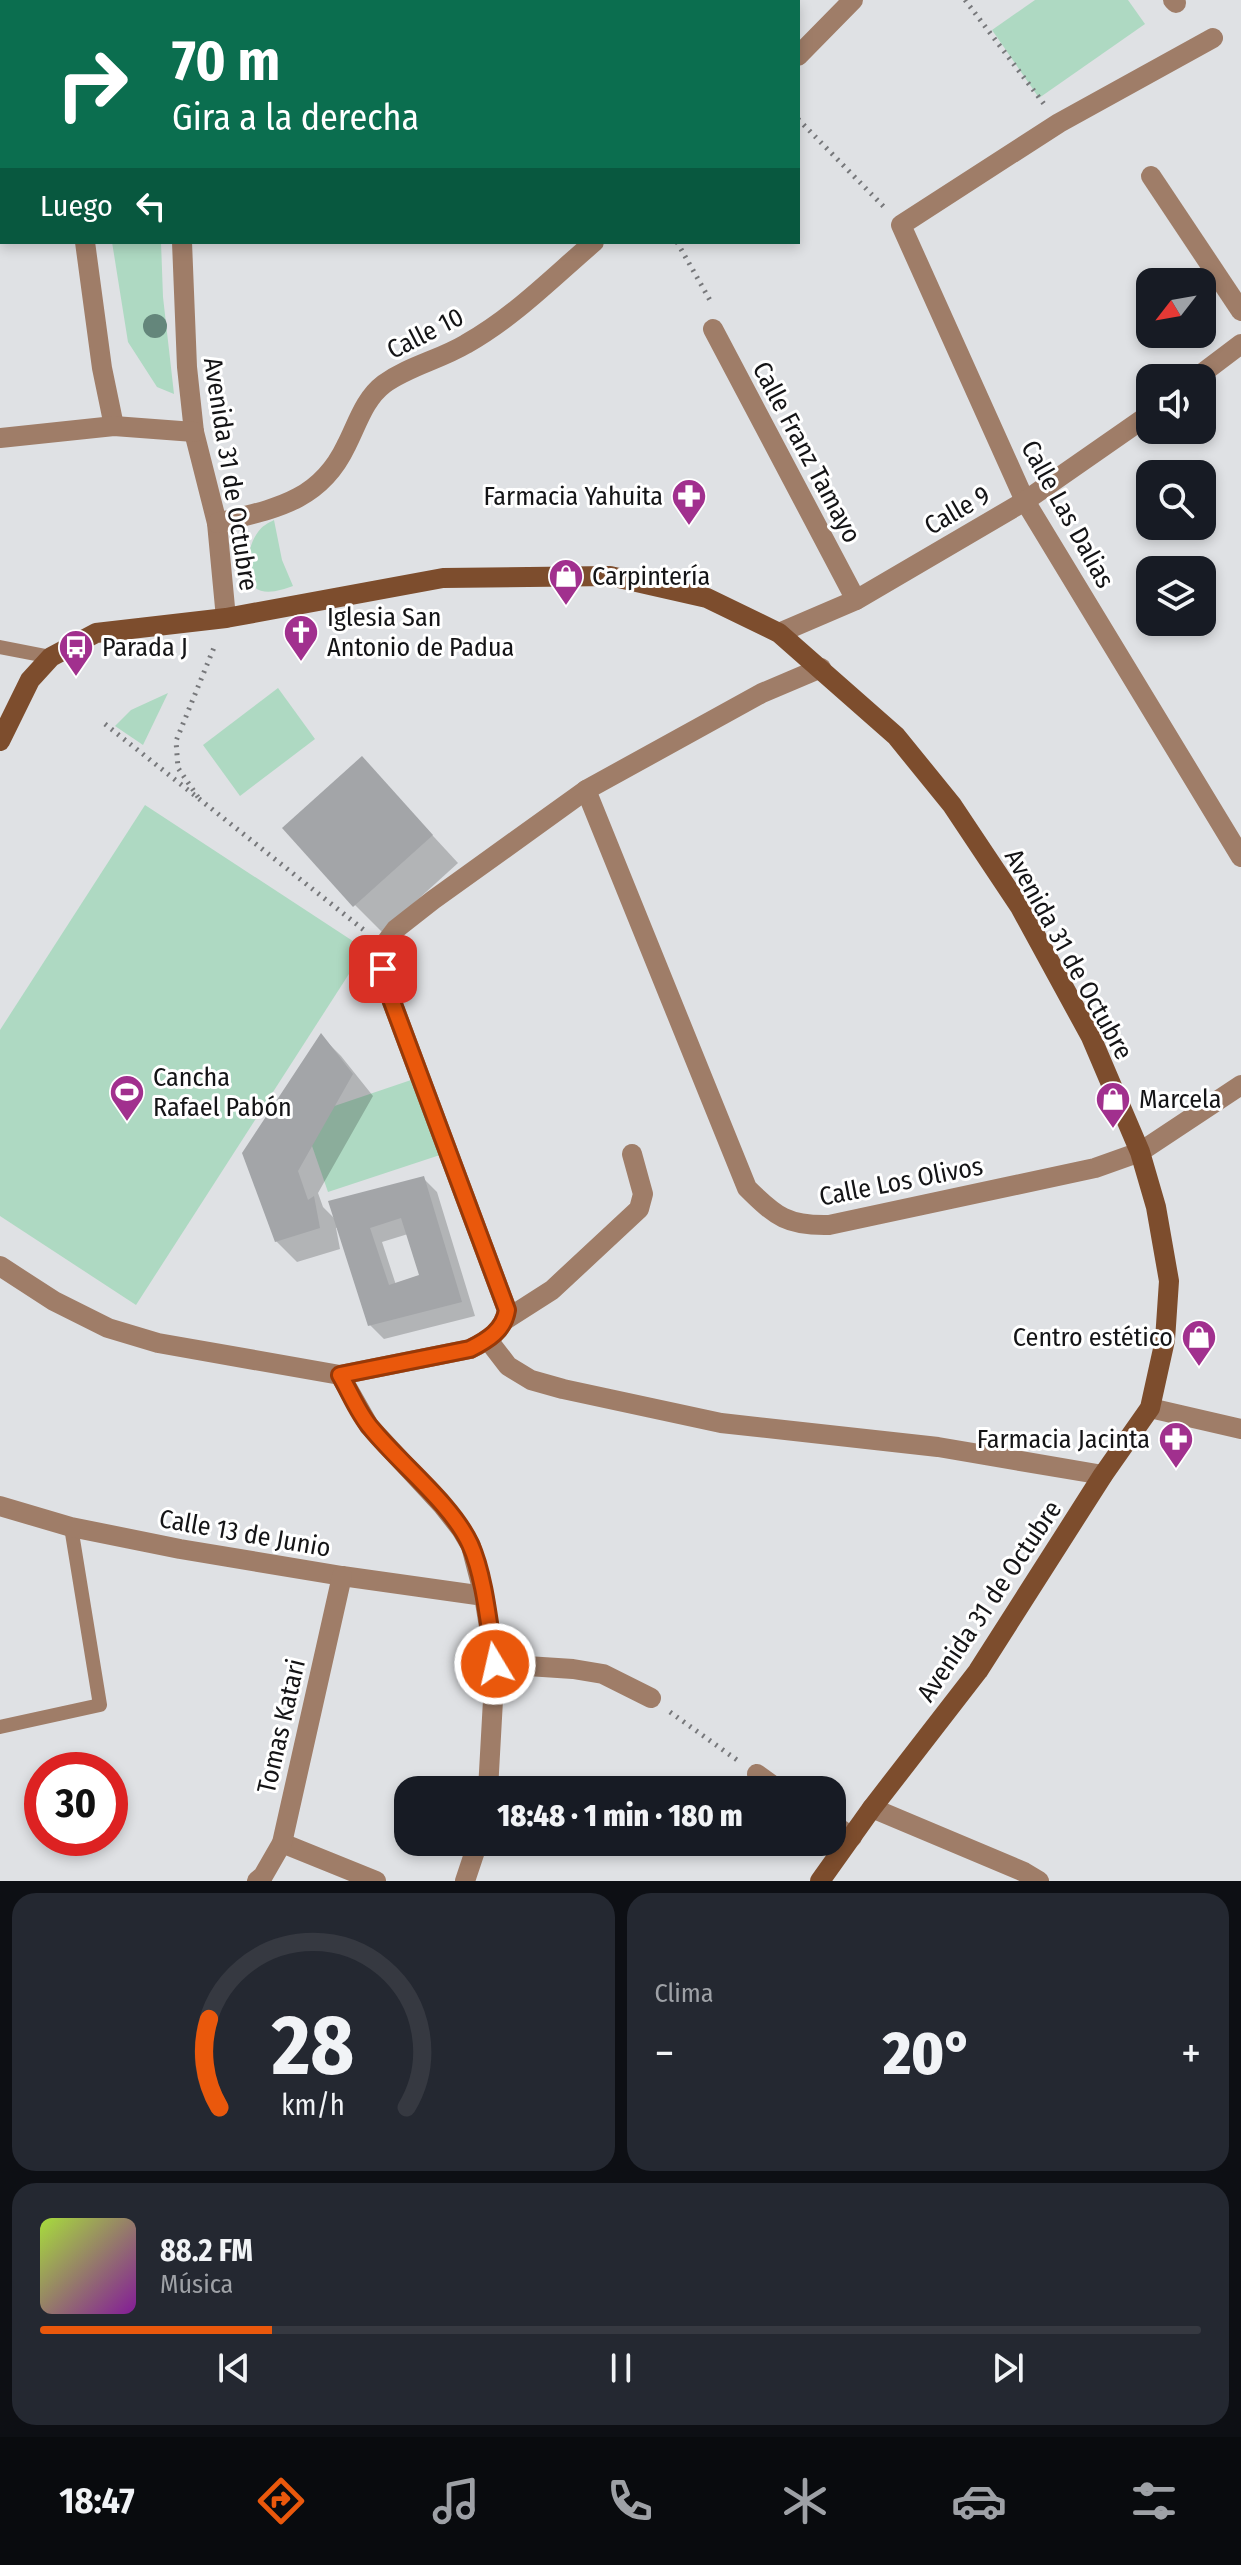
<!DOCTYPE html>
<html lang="es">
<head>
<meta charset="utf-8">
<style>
	body { margin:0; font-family:"Fira Sans Condensed",sans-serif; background:#242831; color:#f1f3f6; height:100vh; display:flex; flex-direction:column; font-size:30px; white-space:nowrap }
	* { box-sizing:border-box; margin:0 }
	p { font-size:26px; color:#9ea1a6 }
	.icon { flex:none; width:44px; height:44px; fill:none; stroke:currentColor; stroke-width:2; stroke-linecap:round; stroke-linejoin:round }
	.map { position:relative; height:1881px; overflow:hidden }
	.sheet { display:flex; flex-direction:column; gap:12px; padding:12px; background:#0d0f14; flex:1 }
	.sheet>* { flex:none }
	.banner { position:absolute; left:0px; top:0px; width:800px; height:244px; box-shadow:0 4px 12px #0003; background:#0b6e4f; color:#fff; overflow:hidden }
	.needle { width:52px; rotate:239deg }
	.tools { position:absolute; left:1136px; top:268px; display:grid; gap:16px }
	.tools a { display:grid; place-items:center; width:80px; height:80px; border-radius:16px; background:#171b24; box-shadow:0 4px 12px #0003; font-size:40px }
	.speed { position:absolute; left:24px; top:1752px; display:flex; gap:16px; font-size:40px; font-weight:700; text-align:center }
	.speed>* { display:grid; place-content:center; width:104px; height:104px; border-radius:50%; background:#171b24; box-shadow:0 4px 12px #0003; line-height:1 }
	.speed .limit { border:12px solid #d22; background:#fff; color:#111 }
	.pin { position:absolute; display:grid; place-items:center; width:68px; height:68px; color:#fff; margin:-34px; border-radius:16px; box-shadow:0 4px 12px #0006 }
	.me { position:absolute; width:88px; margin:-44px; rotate:351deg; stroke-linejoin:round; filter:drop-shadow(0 0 6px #0008) }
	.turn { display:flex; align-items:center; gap:28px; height:168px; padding:0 40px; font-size:36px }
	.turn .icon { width:104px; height:104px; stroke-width:2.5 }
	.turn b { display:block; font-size:56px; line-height:68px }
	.then { display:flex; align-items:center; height:76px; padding:0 40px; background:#0003; gap:16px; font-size:30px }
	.big { font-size:60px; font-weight:800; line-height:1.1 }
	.sheet .widget { flex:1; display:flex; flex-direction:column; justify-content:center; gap:12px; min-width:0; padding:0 28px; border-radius:24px; background:#242831 }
	.sheet .dial { align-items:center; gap:0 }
	.dial svg { height:208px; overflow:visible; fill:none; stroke:#363941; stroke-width:7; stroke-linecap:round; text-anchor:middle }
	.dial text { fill:#f1f3f6; stroke:none }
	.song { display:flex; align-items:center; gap:24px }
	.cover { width:96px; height:96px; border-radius:12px; background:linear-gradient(135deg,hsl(80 70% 55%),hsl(290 70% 35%)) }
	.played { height:8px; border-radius:4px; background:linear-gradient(90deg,#ea580c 20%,#363941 20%) }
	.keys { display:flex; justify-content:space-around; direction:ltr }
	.heat { display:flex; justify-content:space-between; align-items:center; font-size:44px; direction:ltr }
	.sheet .tiles { flex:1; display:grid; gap:12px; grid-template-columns:1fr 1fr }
	.widget:last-child { grid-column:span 2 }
	.trip { position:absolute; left:394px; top:1776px; width:452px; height:80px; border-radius:24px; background:#171b24; box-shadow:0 4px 12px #0003; font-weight:800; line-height:80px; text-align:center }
	.dock { display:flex; height:128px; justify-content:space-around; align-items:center; background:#090b0e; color:#9ea1a6 }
	.dock .icon { width:56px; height:56px }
	.dock .active { color:#ea580c }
	.dock b { font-size:36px; color:#f1f3f6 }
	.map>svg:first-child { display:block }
	.green { fill:#aed9c2 }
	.shadow { fill:#0003; fill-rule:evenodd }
	.building { fill:#a3a5a8; fill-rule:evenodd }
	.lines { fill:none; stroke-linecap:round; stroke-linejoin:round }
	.path { stroke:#77787b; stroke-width:5; stroke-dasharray:2 6; stroke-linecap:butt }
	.lane { stroke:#9f7d68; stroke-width:14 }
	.street { stroke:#9f7d68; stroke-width:20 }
	.secondary { stroke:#7d4d2d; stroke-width:20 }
	.tree { fill:#64867b }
	.route-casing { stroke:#983908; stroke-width:20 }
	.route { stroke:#ea580c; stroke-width:14 }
	.labels { text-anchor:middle; stroke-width:6; stroke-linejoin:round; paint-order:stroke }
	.street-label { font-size:26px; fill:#141416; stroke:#fff }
	.poi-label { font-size:26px; fill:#141416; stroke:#fff; text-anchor:start }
</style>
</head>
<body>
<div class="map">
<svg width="1241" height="1881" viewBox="0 0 1241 1881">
	<rect width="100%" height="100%" fill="#dfe1e4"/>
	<g class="green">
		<polygon points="1035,0 1128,0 1145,24 1039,98 992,30"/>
		<polygon points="112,242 161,242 163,297 174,394 157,387 128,342"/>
		<path d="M274 520 282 560 293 586C281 590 265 596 254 587 241 577 249 543 258 532 262 526 268 523 274 520Z"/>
		<polygon points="278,688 315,739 240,796 203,745"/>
		<polygon points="168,693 143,745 115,726 131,710"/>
		<polygon points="145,805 365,949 136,1305 0,1216 0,1030"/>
		<polygon points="417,1078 443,1154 328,1192 302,1117"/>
	</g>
	<g class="shadow">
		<polygon points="362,759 458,863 382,932 355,905"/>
		<path d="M321 1036 341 1056 373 1096 318 1193 323 1207 337 1221 423 1178 437 1192 475 1316 384 1339 370 1325 339 1227 336 1228 340 1249 297 1262 276 1241ZM408 1234 421 1276 396 1285 382 1242Z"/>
	</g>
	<g class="building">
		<polygon points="362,756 433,835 353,907 282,828"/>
		<polygon points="321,1033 353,1074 298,1171 308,1200 314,1196 320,1228 275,1242 242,1153"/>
		<path d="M424 1176 462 1302 368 1326 328 1201ZM401 1218 419 1275 389 1285 370 1228Z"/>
	</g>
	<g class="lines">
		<g class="path">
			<polyline points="965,0 1044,104"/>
			<polyline points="798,119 884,207"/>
			<polyline points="677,242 711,302"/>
			<polyline points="105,724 364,930"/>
			<polyline points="198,797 178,768 176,741 215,645"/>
			<polyline points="670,1712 737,1760"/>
		</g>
		<g class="lane">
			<polyline points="0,647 51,657"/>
			<polyline points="0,1727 100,1705 71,1527"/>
		</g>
		<g class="street">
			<polyline points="60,0 61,2"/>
			<polyline points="215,0 215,2"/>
			<polyline points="1173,0 1176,3"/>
			<polyline points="105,2 109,0"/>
			<polyline points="557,2 560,0"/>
			<polyline points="1213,38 1059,123 901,225 1025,501 1241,857"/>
			<polyline points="798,56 853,0"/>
			<polyline points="0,95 2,92"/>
			<polyline points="1151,176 1241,311"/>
			<polyline points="85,242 102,368 114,426"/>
			<polyline points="182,242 187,367 194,432 217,523 226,618"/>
			<polyline points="713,329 856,600"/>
			<polyline points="1196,378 1241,344"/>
			<polyline points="0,438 114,426 194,432"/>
			<path d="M217 523C272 509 319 503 346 446 357 425 364 399 384 384 409 366 439 360 466 344 514 317 552 278 594 242"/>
			<polyline points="779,633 856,600 1025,501 1150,414"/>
			<path d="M586 790 747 1188C776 1217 788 1226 829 1225L1095 1168 1140 1152 1241 1085"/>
			<path d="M0 1266 54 1301 108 1328 158 1343 340 1375 470 1349C488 1341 504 1330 507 1310L388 991 383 969 384 945 396 929 433 900 586 790 762 693 821 668"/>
			<polyline points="505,1320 552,1290 639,1209 643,1194 632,1154"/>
			<polyline points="488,1340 508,1366 531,1380 563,1389 721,1423 938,1447 1103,1475"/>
			<polyline points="340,1375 369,1426 443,1506 461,1529 471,1546 484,1596 495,1664 488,1790"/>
			<polyline points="1150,1408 1241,1429"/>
			<polyline points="0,1506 71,1527 180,1549 342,1576 484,1596"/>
			<polyline points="495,1664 573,1669 603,1674 651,1698"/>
			<polyline points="757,1774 779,1790"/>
			<polyline points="872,1808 1024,1872 1039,1881"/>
			<polyline points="832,1824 852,1837"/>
			<polyline points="282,1843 376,1881"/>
			<polyline points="257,1881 263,1876 282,1843 342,1576"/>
			<polyline points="465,1881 478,1842"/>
		</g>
		<polyline class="secondary" points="0,741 30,680 51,657 96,633 226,618 443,578 610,576 707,598 779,633 896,736 952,805 1020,907 1091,1037 1140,1152 1156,1207 1169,1281 1165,1340 1150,1408 1103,1475 978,1671 872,1808 820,1881"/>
	</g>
	<circle class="tree" cx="155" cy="326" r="12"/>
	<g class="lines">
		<g class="route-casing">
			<path id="route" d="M383 969 388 991 507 1310C504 1330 488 1340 470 1349L340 1375C350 1392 358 1413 371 1428 400 1464 451 1503 470 1544 485 1577 489 1628 495 1664"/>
		</g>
		<use href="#route" class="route"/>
	</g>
	<defs>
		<g id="pharmacy-pin" transform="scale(1.8)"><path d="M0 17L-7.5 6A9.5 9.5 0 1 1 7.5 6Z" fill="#a1308e" stroke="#fff"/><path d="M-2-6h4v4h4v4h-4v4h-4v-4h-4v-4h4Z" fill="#fff"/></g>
		<g id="shop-pin" transform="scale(1.8)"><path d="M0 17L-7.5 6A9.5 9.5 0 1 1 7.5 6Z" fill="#a1308e" stroke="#fff"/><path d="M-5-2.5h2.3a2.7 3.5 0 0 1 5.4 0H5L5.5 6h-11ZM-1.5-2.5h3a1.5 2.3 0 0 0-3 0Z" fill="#fff"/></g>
		<g id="church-pin" transform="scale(1.8)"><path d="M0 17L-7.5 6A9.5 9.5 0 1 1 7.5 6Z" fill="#a1308e" stroke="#fff"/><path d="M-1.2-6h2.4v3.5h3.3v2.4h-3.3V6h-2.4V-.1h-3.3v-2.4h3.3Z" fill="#fff"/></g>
		<g id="bus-pin" transform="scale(1.8)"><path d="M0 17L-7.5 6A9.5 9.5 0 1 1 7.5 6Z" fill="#a1308e" stroke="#fff"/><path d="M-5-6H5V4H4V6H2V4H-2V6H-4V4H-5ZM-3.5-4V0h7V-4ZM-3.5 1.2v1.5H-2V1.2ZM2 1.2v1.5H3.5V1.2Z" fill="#fff"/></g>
		<g id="stadium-pin" transform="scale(1.8)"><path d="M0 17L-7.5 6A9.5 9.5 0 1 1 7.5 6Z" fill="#a1308e" stroke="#fff"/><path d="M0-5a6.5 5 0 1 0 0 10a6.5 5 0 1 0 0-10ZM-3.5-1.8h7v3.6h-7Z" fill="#fff"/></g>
	</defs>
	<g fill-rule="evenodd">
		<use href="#pharmacy-pin" x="689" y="496"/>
		<use href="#shop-pin" x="566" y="576"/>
		<use href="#church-pin" x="301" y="632"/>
		<use href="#bus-pin" x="76" y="647"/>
		<use href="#stadium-pin" x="127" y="1092"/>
		<use href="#shop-pin" x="1113" y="1099"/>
		<use href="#shop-pin" x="1199" y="1337"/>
		<use href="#pharmacy-pin" x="1176" y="1439"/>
	</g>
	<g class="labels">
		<g class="street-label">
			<text transform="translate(425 333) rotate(-27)" y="9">Calle 10</text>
			<text transform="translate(807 452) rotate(62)" y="9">Calle Franz Tamayo</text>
			<text transform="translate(231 474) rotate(81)" y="9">Avenida 31 de Octubre</text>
			<text transform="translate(957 510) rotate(-30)" y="9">Calle 9</text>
			<text transform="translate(1068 514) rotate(61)" y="9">Calle Las Dalias</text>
			<text transform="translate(1069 954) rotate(61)" y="9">Avenida 31 de Octubre</text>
			<text transform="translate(901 1181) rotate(-11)" y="9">Calle Los Olivos</text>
			<text transform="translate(245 1533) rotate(10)" y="9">Calle 13 de Junio</text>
			<text transform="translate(989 1601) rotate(-56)" y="9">Avenida 31 de Octubre</text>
			<text transform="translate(281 1726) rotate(-77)" y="9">Tomas Katari</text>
		</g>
		<g class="poi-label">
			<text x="663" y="505" text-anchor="end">Farmacia Yahuita</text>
			<text x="592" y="585">Carpintería</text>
			<text x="327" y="626">Iglesia San<tspan x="327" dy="30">Antonio de Padua</tspan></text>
			<text x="102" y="656">Parada J</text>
			<text x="153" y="1086">Cancha<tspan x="153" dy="30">Rafael Pabón</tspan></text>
			<text x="1139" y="1108">Marcela</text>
			<text x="1173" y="1346" text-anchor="end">Centro estético</text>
			<text x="1150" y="1448" text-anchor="end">Farmacia Jacinta</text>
		</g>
	</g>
</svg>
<div class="tools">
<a><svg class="needle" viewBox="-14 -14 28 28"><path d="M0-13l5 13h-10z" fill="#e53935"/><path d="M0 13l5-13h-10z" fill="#9ea1a6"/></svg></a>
<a><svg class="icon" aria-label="sound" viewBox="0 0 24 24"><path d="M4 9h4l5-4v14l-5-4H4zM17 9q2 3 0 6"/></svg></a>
<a><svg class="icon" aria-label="search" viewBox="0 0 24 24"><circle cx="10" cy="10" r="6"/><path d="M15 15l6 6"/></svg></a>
<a><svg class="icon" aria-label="layers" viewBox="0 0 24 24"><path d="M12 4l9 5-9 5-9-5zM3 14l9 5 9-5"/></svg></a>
</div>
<div class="speed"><div class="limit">30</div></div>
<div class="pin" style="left:383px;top:969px;background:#d93025"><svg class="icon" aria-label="arrive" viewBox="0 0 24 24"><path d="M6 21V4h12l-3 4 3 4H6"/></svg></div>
<svg class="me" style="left:495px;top:1664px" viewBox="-20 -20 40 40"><circle r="17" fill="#ea580c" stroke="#fff" stroke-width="3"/><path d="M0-11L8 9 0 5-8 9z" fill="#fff"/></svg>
<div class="trip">18:48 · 1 min · 180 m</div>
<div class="banner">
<div class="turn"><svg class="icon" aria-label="right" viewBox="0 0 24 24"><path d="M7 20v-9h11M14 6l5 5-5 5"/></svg><div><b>70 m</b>Gira a la derecha</div></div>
<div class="then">Luego<svg class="icon" aria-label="left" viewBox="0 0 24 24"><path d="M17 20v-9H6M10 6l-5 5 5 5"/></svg></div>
</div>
</div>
<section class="sheet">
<div class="tiles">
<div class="widget dial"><svg viewBox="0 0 100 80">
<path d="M14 69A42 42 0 1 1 86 69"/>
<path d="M14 69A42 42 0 0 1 10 35" stroke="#ea580c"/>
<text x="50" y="56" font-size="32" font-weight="700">28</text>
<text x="50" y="72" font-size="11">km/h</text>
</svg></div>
<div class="widget"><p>Clima</p>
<div class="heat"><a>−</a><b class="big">20°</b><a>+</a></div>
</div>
<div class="widget">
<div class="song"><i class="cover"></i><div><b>88.2 FM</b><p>Música</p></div></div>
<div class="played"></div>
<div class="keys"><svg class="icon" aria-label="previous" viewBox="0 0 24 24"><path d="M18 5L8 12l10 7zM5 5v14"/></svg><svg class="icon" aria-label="pause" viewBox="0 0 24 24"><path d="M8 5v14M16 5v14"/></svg><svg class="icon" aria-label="next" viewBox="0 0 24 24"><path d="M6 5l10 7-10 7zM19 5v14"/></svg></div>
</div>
</div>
</section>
<nav class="dock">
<b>18:47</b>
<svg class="icon active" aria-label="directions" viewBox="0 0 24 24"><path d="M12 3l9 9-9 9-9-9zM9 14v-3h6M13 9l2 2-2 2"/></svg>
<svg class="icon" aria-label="music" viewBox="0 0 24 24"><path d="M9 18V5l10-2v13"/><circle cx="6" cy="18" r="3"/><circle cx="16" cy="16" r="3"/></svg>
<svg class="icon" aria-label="phone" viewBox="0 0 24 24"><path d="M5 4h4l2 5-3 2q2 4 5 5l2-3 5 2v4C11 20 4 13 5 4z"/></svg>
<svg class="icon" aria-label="climate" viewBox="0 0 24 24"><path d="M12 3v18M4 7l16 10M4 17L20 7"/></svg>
<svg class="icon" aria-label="car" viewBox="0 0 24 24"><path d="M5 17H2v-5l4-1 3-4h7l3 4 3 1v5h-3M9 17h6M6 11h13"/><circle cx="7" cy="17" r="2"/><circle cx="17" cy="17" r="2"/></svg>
<svg class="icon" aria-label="filters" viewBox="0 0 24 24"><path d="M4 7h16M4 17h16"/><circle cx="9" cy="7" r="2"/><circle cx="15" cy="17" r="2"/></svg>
</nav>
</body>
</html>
